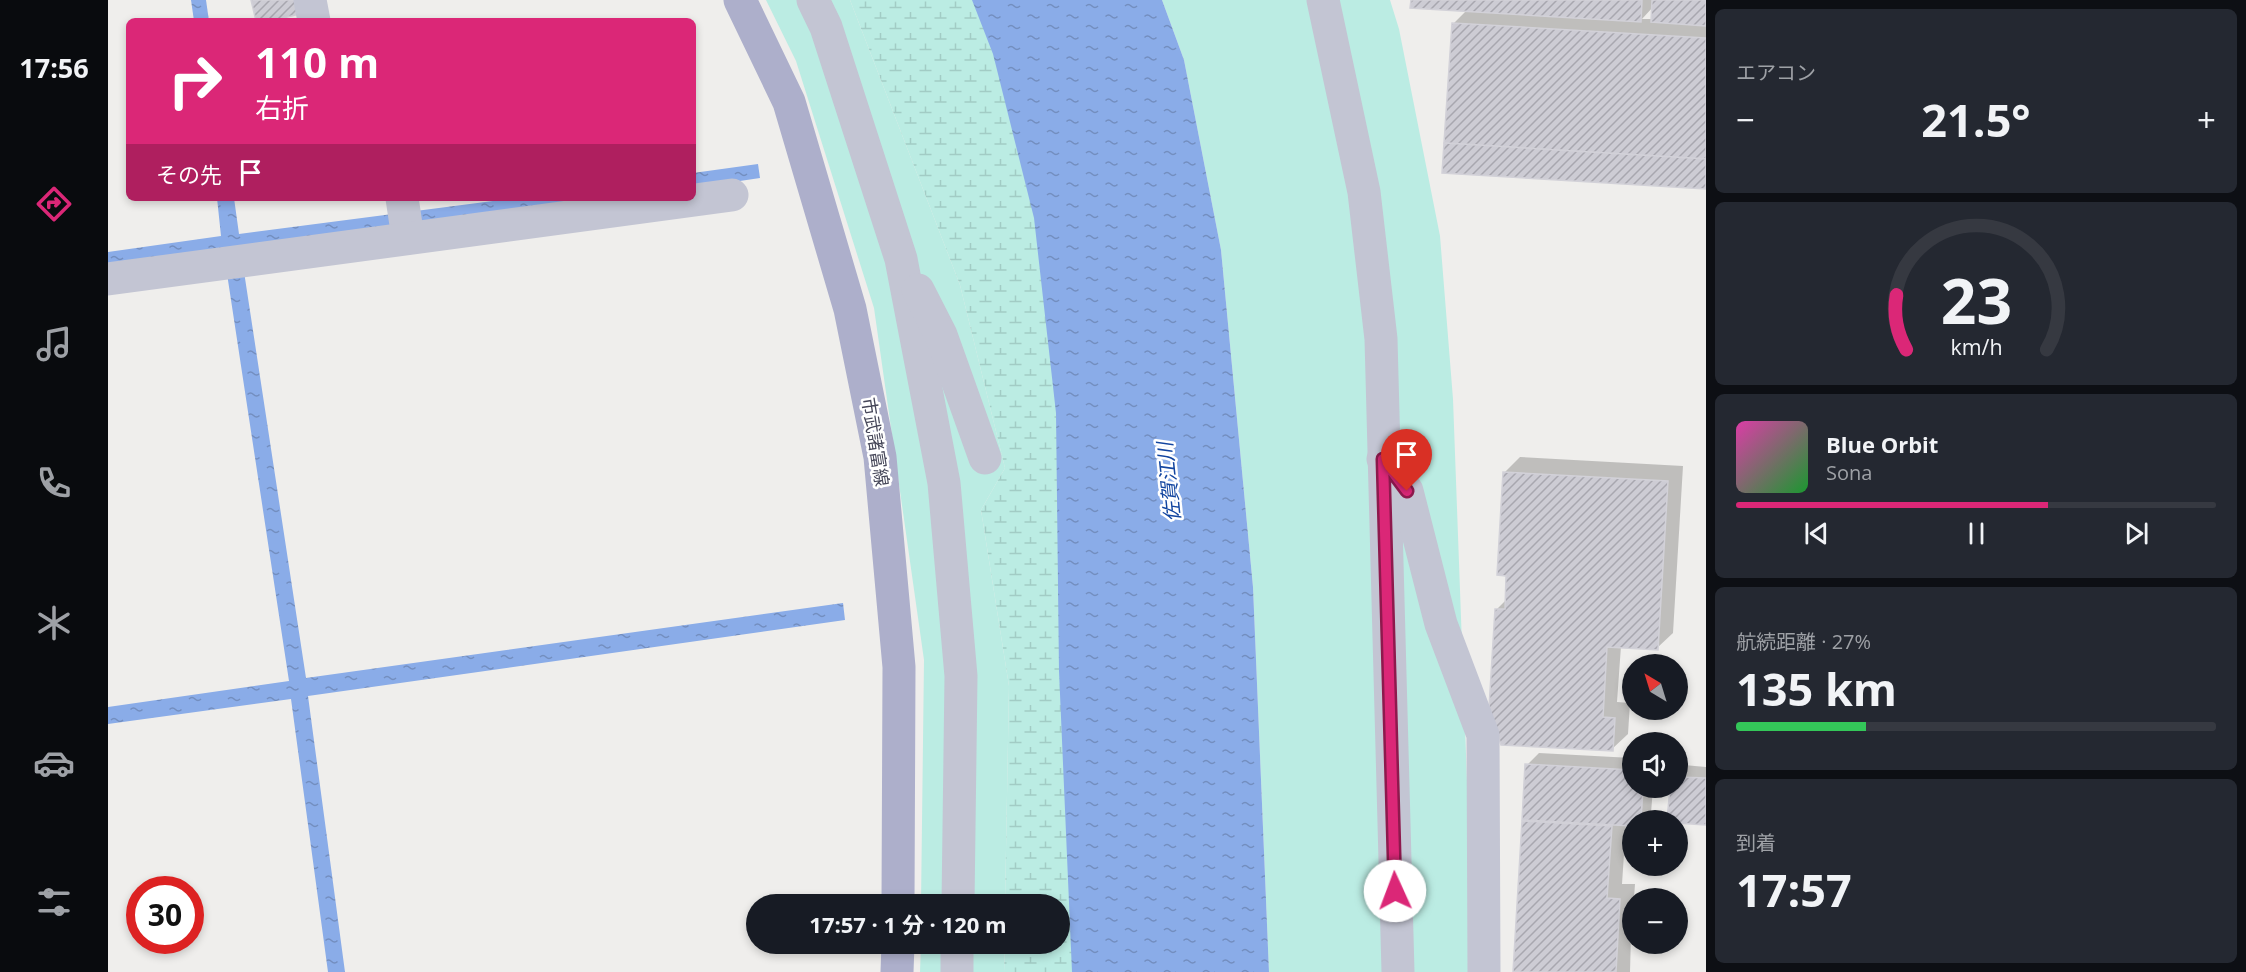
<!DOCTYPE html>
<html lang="ja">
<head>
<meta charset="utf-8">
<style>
	body { margin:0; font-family:"Open Sans","Noto Sans JP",sans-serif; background:#242831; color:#f1f3f6; height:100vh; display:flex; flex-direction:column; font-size:22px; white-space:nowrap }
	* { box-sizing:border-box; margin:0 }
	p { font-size:20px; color:#9ea1a6 }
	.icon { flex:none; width:33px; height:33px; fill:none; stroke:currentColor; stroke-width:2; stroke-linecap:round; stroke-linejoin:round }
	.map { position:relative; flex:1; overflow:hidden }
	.side { display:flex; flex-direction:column; gap:9px; padding:9px; background:#0d0f14; width:540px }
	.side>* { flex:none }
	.banner { position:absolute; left:18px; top:18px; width:570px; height:183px; border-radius:9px; box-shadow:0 3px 9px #0003; background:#db2777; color:#fff; overflow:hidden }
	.needle { width:39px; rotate:322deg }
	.buttons { position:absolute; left:1514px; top:654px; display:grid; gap:12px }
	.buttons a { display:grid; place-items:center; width:66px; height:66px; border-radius:50%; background:#171b24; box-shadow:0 3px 9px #0003; font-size:30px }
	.speed { position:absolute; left:18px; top:876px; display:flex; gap:12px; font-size:30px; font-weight:700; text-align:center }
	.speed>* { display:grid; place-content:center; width:78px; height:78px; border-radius:50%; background:#171b24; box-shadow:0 3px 9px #0003; line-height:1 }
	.speed .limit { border:9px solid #d22; background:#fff; color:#111 }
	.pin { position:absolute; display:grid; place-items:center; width:51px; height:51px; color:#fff; margin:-62px -26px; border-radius:50% 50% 50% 0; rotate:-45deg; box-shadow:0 0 6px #0007 }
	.pin .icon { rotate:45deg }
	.me { position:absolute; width:66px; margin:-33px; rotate:358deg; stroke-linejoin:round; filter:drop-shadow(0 0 4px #0008) }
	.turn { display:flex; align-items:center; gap:21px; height:126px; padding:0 30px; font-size:27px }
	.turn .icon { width:78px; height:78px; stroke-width:2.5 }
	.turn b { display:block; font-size:42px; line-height:51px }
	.then { display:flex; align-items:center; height:57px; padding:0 30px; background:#0003; gap:12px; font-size:22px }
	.big { font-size:45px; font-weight:700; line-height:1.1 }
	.side .card { flex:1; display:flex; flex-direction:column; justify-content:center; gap:9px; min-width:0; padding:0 21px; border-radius:9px; background:#242831 }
	.side .dial { align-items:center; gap:0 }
	.dial svg { height:156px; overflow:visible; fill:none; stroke:#363941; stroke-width:7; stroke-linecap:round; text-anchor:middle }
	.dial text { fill:#f1f3f6; stroke:none }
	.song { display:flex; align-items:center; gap:18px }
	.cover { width:72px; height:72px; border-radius:9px; background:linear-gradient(135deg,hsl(320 70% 55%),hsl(130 70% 35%)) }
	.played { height:6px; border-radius:3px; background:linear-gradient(90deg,#db2777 65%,#363941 65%) }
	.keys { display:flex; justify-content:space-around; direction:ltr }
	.heat { display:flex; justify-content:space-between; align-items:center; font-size:33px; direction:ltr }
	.charge { height:9px; border-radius:4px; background:linear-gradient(90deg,#34c759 27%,#363941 0) }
	.trip { position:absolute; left:638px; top:894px; width:324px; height:60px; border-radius:30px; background:#171b24; box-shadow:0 3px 9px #0003; font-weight:700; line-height:60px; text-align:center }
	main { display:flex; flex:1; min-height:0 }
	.tabs { display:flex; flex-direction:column; width:108px; justify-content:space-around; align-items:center; background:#090b0e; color:#9ea1a6 }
	.tabs .icon { width:42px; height:42px }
	.tabs .current { color:#db2777 }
	.tabs b { font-size:27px; color:#f1f3f6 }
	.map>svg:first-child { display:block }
	.grass { fill:#bbece3 }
	.wetland { fill:url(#wetland-marsh) }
	.water { fill:url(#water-ripples) }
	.shadow { fill:#0003; fill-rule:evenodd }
	.building { fill:url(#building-hatch); stroke:#d2d1d8; stroke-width:1.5 }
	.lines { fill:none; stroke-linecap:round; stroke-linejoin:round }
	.minor { stroke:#c3c5d3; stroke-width:33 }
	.major { stroke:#adafcb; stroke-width:33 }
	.route-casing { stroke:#8e194d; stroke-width:15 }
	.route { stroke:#db2777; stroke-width:10 }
	.labels { text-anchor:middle; stroke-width:5; stroke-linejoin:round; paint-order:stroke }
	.street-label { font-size:18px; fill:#464759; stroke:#fff }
	.water-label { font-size:20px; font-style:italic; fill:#1245a0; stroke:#fff }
</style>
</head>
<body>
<main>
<nav class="tabs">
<b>17:56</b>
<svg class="icon current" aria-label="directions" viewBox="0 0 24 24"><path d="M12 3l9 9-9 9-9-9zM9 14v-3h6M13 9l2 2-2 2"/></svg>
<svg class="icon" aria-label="music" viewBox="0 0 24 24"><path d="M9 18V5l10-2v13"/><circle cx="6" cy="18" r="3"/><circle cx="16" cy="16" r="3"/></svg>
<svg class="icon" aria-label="phone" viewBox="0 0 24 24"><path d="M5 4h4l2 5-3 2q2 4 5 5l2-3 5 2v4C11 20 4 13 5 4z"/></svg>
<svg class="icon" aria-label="climate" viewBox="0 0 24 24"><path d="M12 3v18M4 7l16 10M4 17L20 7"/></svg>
<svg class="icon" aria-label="car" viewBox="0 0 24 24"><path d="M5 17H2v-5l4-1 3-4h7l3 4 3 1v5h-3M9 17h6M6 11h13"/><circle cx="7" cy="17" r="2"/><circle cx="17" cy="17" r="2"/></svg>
<svg class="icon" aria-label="filters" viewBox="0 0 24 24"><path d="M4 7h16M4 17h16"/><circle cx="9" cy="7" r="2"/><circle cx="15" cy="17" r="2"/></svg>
</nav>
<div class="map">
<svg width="1598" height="972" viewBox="0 0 1598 972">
	<defs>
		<pattern id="wetland-marsh" width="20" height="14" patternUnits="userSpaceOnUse" patternTransform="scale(1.5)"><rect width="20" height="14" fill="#bbece3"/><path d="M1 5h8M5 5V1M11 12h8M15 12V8" fill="none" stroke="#a2ccc5"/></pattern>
		<pattern id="water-ripples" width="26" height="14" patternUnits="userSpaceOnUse" patternTransform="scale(1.5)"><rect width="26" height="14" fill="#8aace8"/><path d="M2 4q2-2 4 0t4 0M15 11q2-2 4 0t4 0" fill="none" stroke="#738ebf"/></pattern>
		<pattern id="building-hatch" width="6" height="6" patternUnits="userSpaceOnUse" patternTransform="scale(1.5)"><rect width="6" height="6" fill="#cdccd4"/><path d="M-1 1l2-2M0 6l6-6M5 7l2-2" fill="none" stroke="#a8a7af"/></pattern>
	</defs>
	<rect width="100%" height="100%" fill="#efeeec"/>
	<g class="grass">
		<polygon points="658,0 742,0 852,285 897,468 873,510 901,686 897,904 813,904 816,660 766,308 688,61"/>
		<polygon points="1054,0 1282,0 1291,29 1332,236 1345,399 1366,972 1161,972 1145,587 1113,250 1076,60"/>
		<polygon points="813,944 897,944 896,972 812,972"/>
	</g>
	<polygon class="wetland" points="742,0 900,0 980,284 995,972 896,972 897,944 951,944 951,904 897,904 901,686 873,510 897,468 852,285"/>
	<g class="water">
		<polygon points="83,0 98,0 101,21 86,21"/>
		<polygon points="864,0 1054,0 1076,60 1113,250 1145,587 1161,972 964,972 951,671 948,413 926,218 885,54"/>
		<polygon points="650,164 652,178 585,188 585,173"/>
		<polygon points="109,198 126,198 131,234 407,198 520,198 133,252 198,678 735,603 737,620 200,696 237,972 220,972 183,699 0,724 0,707 181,681 116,254 0,270 0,252 113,236"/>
	</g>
	<g class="shadow">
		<path d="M1304 0H1598V188L1346 23 1359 10ZM1545 7V19H1534Z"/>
		<polygon points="1412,457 1575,466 1565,633 1549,648 1513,646 1509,702 1522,703 1520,734 1504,749 1389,609 1399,599 1396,473"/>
		<polygon points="1431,753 1524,758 1524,788 1545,788 1543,813 1536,820 1524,820 1524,825 1518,824 1514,884 1527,884 1526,898 1524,898 1522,972 1407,972 1416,822 1419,819 1419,765"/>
		<polygon points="1576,765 1598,767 1598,824 1561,820 1563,788 1569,788 1569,772"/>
	</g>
	<g class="building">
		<polygon points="143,0 193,0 196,13 163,21 148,21"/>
		<polygon points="1303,0 1534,0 1533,22 1302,8"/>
		<polygon points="1544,0 1598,0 1598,26 1543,22"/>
		<polygon points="1344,23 1598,38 1598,159 1336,143"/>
		<polygon points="1336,143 1598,159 1598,189 1334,173"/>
		<polygon points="1395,472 1560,481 1550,650 1499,647 1495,717 1507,718 1505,751 1393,745 1381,708 1387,609 1397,609 1398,576 1389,575"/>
		<polygon points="1417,764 1524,770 1524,788 1535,788 1533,820 1524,820 1524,826 1414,820"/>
		<polygon points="1569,777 1598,778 1598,825 1569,823 1569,820 1559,820 1562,788 1569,788"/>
		<polygon points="1414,821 1504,826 1499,898 1512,899 1508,972 1405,972"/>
	</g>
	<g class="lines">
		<g class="minor">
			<polyline points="202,0 206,21"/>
			<polyline points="705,0 718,27 793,259 836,483 853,676 850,904"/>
			<polyline points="1215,0 1256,192 1273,339 1290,972"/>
			<polyline points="294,198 300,238"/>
			<polyline points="0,279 624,195"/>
			<polyline points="810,290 833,335 877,458"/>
			<polyline points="1275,459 1299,491 1333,624 1375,735 1376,972"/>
			<polyline points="849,972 849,944"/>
		</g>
		<g class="major">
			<polyline points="632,0 681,102 742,309 772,457 791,667 790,904"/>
			<polyline points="789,972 790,944"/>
		</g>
	</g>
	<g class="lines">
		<g class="route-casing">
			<polyline id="route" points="1287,891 1275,459 1299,491"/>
		</g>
		<use href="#route" class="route"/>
	</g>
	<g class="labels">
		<g class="street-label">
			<text transform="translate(767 442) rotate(81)" y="6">市武諸富線</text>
		</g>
		<g class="water-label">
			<text transform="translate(1061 482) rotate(-96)" y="7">佐賀江川</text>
		</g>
	</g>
</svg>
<div class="buttons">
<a><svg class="needle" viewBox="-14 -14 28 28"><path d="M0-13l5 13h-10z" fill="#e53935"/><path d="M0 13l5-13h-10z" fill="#9ea1a6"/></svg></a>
<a><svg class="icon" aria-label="sound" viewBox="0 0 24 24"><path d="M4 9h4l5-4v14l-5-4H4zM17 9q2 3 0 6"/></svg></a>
<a>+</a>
<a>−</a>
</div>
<div class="speed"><div class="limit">30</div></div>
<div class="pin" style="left:1299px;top:491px;background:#d93025"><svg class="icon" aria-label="arrive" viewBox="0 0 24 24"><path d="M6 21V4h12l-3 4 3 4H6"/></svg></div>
<svg class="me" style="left:1287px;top:891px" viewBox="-20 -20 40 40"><circle r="19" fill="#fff"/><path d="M0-13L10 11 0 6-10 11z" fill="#db2777"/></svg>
<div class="trip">17:57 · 1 分 · 120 m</div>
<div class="banner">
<div class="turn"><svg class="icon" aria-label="right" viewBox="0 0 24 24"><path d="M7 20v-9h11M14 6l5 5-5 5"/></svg><div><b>110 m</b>右折</div></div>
<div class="then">その先<svg class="icon" aria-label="arrive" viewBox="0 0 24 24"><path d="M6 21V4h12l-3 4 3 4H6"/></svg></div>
</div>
</div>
<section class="side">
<div class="card"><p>エアコン</p>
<div class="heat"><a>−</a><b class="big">21.5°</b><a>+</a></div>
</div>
<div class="card dial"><svg viewBox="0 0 100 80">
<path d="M14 69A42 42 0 1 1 86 69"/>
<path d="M14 69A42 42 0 0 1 9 41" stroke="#db2777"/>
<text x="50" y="56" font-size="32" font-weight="700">23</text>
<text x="50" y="72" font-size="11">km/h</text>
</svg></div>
<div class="card">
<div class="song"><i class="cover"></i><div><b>Blue Orbit</b><p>Sona</p></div></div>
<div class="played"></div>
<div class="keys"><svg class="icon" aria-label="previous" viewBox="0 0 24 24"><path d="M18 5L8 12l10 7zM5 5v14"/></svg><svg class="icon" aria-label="pause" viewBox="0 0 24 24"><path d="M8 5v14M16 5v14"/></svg><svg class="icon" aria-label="next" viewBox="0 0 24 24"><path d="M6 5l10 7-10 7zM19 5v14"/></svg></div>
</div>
<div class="card"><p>航続距離 · 27%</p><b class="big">135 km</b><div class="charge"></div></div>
<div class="card"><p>到着</p><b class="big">17:57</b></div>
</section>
</main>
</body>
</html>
